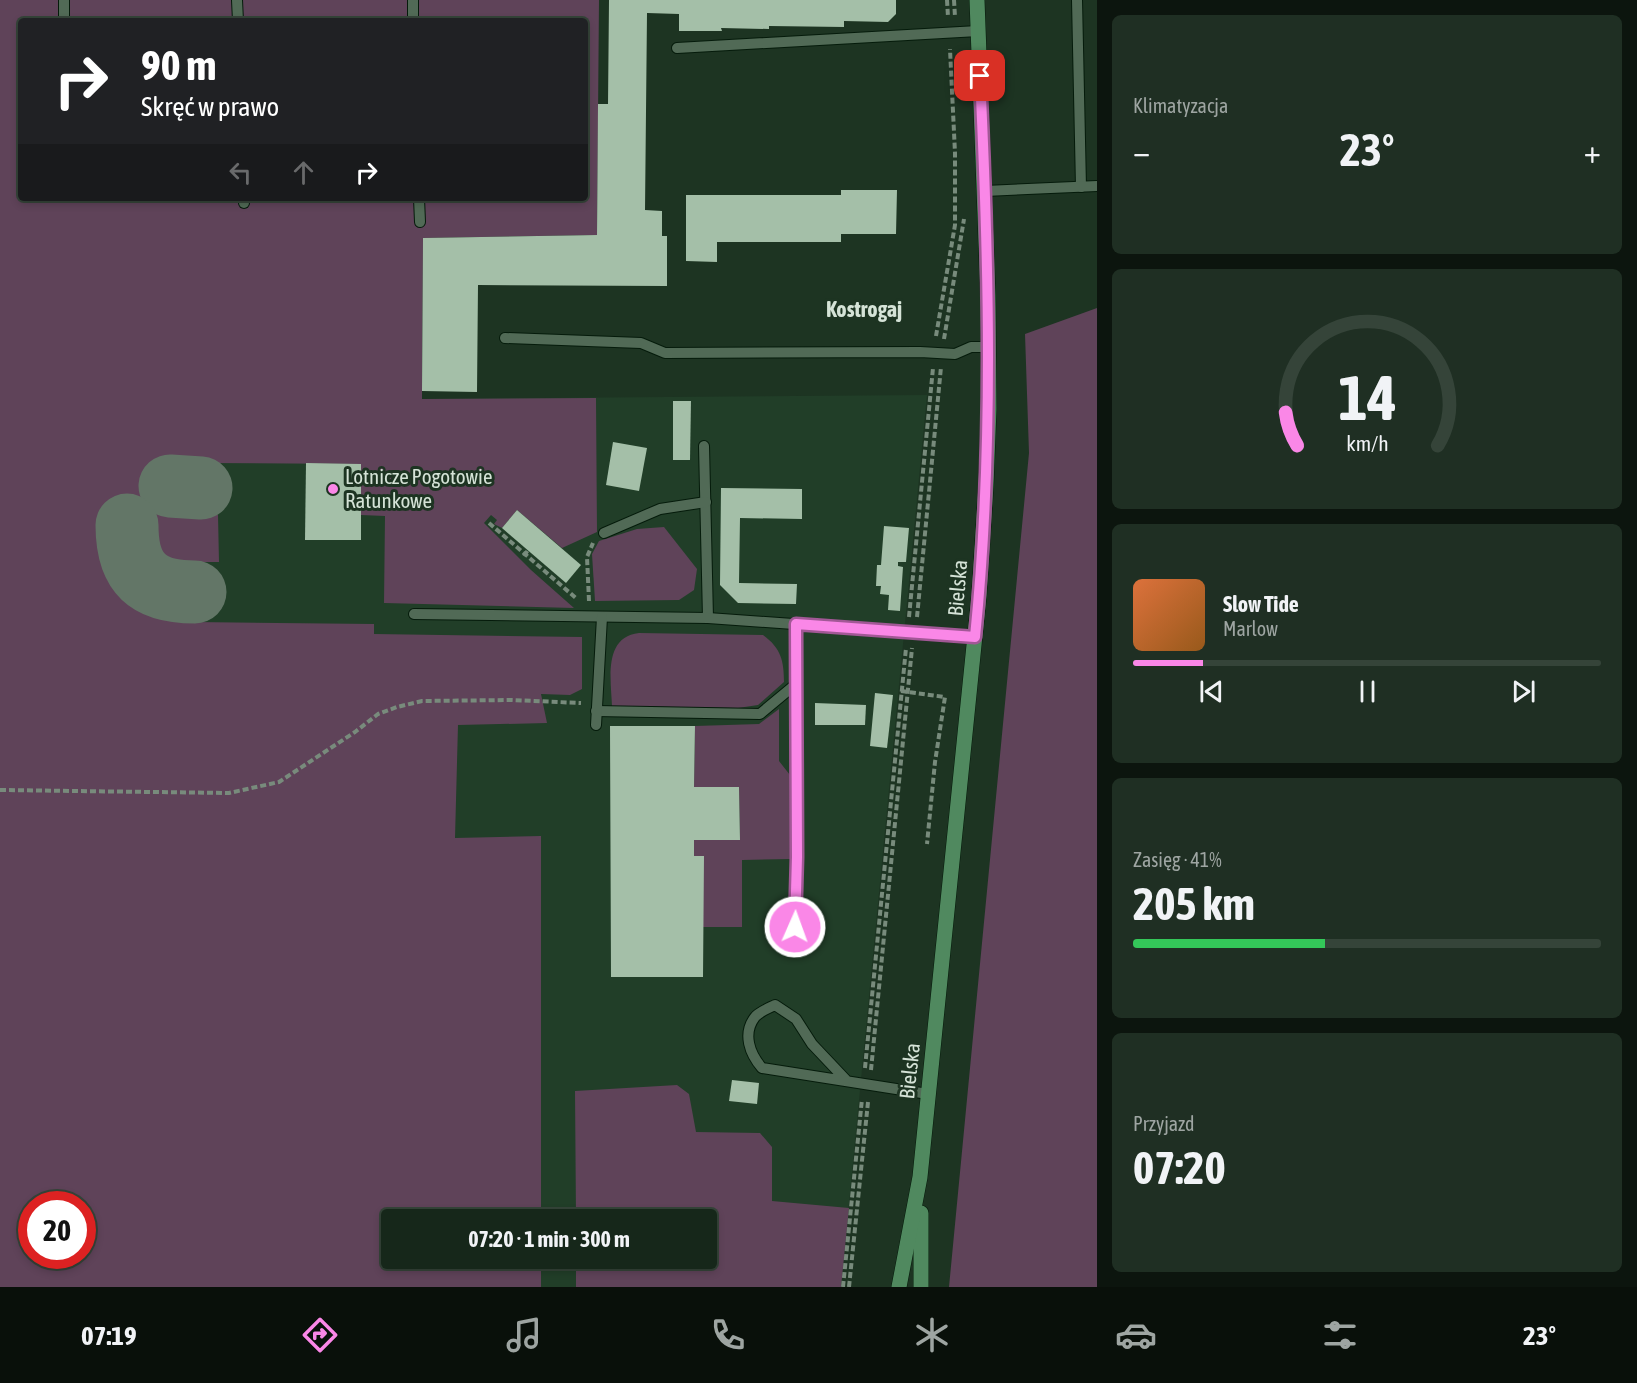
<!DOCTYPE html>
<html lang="pl">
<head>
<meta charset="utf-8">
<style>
	body { margin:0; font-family:"Asap Condensed",sans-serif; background:#1f2f23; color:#f1f3f6; height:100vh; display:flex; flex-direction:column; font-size:22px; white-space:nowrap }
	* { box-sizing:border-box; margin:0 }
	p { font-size:20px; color:#9ea5a2 }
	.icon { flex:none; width:33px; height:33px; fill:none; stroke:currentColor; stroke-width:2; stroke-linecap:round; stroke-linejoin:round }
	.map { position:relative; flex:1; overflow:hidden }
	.side { display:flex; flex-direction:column; gap:15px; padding:15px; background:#0c150e; width:540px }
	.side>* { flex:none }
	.banner { position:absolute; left:18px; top:18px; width:570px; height:183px; border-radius:6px; box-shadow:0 3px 9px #0003,0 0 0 2px #354439; background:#202124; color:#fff; overflow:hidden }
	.speed { position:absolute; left:18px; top:1191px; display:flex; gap:12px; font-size:30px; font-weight:700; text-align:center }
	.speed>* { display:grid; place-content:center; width:78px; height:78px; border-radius:50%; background:#16271a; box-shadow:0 3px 9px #0003,0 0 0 2px #354439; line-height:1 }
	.speed .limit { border:9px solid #d22; background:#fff; color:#111 }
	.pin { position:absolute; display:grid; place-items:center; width:51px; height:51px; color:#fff; margin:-26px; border-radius:12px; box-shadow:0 3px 9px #0006 }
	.me { position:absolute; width:66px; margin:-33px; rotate:2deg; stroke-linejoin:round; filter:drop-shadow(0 0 4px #0008) }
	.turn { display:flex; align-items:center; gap:21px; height:126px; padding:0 24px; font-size:27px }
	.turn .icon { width:78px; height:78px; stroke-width:2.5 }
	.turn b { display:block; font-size:42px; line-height:51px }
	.lanes { display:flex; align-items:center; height:57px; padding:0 24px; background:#0003; justify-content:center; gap:30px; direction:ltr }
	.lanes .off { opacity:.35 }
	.big { font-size:45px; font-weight:700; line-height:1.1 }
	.side .tile { flex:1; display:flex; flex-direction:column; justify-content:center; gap:9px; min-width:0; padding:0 21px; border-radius:9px; background:#1f2f23 }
	.side .dial { align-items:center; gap:0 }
	.dial svg { height:156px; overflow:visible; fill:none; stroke:#354439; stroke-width:7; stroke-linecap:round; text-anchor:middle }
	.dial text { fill:#f1f3f6; stroke:none }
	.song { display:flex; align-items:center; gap:18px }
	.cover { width:72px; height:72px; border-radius:9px; background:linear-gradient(135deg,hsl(20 70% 55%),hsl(30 70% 35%)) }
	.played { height:6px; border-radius:3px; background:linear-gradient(90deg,#fa87e7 15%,#354439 15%) }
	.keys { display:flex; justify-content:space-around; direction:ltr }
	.heat { display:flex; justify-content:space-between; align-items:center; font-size:33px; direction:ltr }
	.charge { height:9px; border-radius:4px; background:linear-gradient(90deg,#34c759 41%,#354439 0) }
	.trip { position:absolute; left:381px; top:1209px; width:336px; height:60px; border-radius:6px; background:#16271a; box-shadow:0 3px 9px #0003,0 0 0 2px #354439; font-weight:700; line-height:60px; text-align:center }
	.tabs { display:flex; height:96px; justify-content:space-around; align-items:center; background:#09100a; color:#9ea5a2 }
	.tabs .icon { width:42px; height:42px }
	.tabs .active { color:#fa87e7 }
	.tabs b { font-size:27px; color:#f1f3f6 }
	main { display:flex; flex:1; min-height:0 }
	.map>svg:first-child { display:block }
	.built { fill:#213e28; fill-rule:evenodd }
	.green { fill:#5f4359; fill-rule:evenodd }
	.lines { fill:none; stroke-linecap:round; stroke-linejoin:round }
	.taxiway { stroke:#637667; stroke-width:63 }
	.building { fill:#a4bfa8 }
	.lane-casing { stroke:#051b0b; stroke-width:12 }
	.secondary-casing { stroke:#051b0b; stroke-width:16 }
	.path { stroke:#788b7c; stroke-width:4; stroke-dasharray:6 3; stroke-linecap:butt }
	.lane { stroke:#516a56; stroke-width:10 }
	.secondary { stroke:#50895f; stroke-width:15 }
	.route-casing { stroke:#a25896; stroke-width:15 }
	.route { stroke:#fa87e7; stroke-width:10 }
	.poi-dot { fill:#fa87e7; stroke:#1d3422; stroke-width:2 }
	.labels { text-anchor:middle; stroke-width:6; stroke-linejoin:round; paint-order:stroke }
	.poi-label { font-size:21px; fill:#d5e3d7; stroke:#1d3422; text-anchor:start }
	.street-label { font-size:21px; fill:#d5e3d7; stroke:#1d3422 }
	.neighbourhood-label { font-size:22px; font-weight:bold; fill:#d5e3d7; stroke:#1d3422 }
</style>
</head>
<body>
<main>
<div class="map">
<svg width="1097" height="1287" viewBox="0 0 1097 1287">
	<rect width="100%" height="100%" fill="#1d3422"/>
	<path class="built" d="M67 350 422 361V399L927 395 841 1287H0ZM32 1204H82V1256H32ZM392 1220H706V1258H392Z"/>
	<g class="green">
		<path d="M0 0H599L597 235 423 238 422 399 596 398 597 532 562 548 517 510 502 528 494 524 497 520 491 515 484 523 531 570 574 608 384 603 385 516 361 515V464L201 463V515H218L219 562H195L194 622 374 624V634L582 637V689L570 695 541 694 547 723 458 725 455 838 541 836V1219L392 1220V1258L541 1259V1287H0ZM21 21H585V198H21ZM32 1204H82V1256H32Z"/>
		<polygon points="1097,308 1097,1287 949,1287 1029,453 1025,334"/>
		<polygon points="664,527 697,569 694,590 679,600 595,601 592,554 599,541 637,529"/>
		<path d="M639 633 763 635C781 648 784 661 784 682L758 705 738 708 612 706C611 680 603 637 639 633Z"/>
		<polygon points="779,709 779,761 790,775 791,859 742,860 742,927 703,927 703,856 694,856 694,840 740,840 739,787 694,787 695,726 759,724"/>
		<polygon points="677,1085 689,1094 696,1132 760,1133 772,1147 772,1201 849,1208 841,1287 576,1287 576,1259 706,1258 706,1220 576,1219 575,1091"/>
	</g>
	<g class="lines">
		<g class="taxiway">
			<polyline points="170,486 201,488"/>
			<path d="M127 525C127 574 148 592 195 592"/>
		</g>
	</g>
	<g class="building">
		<polygon points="609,0 896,0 896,14 888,22 844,21 844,27 769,26 769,29 721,28 722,31 679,31 679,14 647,13 645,210 662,211 662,236 667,236 667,286 478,285 477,392 422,391 423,238 597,235 598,104 608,104"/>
		<polygon points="841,190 897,190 896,234 841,234 841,242 717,242 717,262 686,261 686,195 841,195"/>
		<polygon points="673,401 691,401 690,460 673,460"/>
		<polygon points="613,442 647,448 639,491 606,485"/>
		<polygon points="306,463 361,464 361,540 305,540"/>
		<polygon points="721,488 802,489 802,519 740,518 739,583 797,584 796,604 738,603 720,585"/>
		<polygon points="517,510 581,565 566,583 502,528"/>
		<polygon points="884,526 909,528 906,562 898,562 898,566 903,567 900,611 888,610 889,595 880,594 881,586 876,586 877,565 881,565"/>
		<polygon points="875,693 893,695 887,748 870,746"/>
		<polygon points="815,703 866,705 865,725 815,725"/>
		<polygon points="610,726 695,726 694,787 739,787 740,840 694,840 694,856 704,856 703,977 611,977"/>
		<polygon points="732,1080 759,1083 757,1104 729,1101"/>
	</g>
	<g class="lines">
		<g class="lane-casing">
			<g id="lane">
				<polyline points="64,0 64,21"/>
				<polyline points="237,0 238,21"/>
				<polyline points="413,0 413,21"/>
				<polyline points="1077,0 1081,187"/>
				<polyline points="677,48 978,31"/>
				<polyline points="985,191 1097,186"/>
				<polyline points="244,198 244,203"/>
				<polyline points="419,198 420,222"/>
				<polyline points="505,338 641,343 665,353 920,352 955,354 971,347 988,347"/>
				<polyline points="704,446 708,618"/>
				<polyline points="604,533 660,509 706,502"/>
				<polyline points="414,614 708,618 975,637"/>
				<polyline points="596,711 760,714 796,684"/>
				<polyline points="596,725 602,617"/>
				<polyline points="794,951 797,857 797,624"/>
				<path d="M847 1081 812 1044 796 1019 775 1005C769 1008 759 1012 755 1017 742 1034 750 1054 762 1068L928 1094"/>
			</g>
		</g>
		<g class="secondary-casing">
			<g id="secondary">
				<polyline points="921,1213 921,1287"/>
				<polyline points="899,1287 920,1177 979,596 986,485 989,409 988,296 977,0"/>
			</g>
		</g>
		<g class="path">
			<polyline points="947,0 948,17"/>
			<polyline points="954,0 955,17"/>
			<polyline points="936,336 955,225 955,153 950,49"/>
			<polyline points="944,339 964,219"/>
			<polyline points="489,523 577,599"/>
			<polyline points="524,556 528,550"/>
			<polyline points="589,601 587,557 593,543"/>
			<polyline points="909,617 933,368"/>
			<polyline points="917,617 941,367"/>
			<polyline points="901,691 945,697 935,762 927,844"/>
			<polyline points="0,790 229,793 279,782 355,732 378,714 397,707 422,701 511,700 581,703"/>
			<polyline points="865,1068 906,648"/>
			<polyline points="871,1070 912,648"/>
			<polyline points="843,1287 862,1099"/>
			<polyline points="849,1287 868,1102"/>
		</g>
		<use href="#lane" class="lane"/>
		<use href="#secondary" class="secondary"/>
	</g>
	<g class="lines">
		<g class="route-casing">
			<path id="route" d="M795 927 797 857 796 624 975 637C994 450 989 264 980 76"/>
		</g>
		<use href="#route" class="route"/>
	</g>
	<circle class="poi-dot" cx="333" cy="489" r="6"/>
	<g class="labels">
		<g class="poi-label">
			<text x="345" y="484">Lotnicze Pogotowie<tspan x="345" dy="24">Ratunkowe</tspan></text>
		</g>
		<g class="street-label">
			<text transform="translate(958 588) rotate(-85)" y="7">Bielska</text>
			<text transform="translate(910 1071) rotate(-84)" y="7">Bielska</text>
		</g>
		<g class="neighbourhood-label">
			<text x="864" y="317">Kostrogaj</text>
		</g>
	</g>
</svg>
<div class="speed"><div class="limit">20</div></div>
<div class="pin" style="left:980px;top:76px;background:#d93025"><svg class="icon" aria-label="arrive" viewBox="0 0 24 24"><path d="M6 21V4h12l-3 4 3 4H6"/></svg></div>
<svg class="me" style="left:795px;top:927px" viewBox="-20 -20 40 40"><circle r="17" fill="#fa87e7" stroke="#fff" stroke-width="3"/><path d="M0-11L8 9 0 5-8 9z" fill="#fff"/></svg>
<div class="trip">07:20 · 1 min · 300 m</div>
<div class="banner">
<div class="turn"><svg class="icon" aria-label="right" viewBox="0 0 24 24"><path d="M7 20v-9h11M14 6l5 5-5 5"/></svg><div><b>90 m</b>Skręć w prawo</div></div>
<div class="lanes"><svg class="icon off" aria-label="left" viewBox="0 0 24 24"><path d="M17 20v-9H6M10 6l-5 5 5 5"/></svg><svg class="icon off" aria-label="ahead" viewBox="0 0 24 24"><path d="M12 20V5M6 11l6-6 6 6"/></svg><svg class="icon" aria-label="right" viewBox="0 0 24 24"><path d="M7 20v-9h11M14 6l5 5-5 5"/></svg></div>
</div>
</div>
<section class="side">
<div class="tile"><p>Klimatyzacja</p>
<div class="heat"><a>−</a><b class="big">23°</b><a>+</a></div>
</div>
<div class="tile dial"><svg viewBox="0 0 100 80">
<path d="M14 69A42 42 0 1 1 86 69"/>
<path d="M14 69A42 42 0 0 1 8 52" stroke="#fa87e7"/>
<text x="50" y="56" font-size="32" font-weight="700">14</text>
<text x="50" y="72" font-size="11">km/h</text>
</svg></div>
<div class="tile">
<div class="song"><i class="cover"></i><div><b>Slow Tide</b><p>Marlow</p></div></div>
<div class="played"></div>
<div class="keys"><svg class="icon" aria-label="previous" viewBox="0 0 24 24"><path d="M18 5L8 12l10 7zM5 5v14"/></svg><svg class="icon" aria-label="pause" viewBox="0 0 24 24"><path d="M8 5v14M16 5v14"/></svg><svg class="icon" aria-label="next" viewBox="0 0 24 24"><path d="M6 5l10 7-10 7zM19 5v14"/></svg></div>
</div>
<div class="tile"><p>Zasięg · 41%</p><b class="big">205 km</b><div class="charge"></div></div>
<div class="tile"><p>Przyjazd</p><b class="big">07:20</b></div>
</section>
</main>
<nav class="tabs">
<b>07:19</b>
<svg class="icon active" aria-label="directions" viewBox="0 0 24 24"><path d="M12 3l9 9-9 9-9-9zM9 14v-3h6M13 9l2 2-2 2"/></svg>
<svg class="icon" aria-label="music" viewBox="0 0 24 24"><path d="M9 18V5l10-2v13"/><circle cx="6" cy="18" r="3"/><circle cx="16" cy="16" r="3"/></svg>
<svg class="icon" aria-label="phone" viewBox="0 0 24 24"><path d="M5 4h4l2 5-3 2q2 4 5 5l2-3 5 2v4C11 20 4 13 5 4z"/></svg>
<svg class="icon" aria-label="climate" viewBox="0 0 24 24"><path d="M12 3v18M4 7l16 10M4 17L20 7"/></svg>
<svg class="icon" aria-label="car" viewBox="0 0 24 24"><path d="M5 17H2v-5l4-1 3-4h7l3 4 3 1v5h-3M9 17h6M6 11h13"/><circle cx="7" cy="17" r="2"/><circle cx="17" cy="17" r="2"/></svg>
<svg class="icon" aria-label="filters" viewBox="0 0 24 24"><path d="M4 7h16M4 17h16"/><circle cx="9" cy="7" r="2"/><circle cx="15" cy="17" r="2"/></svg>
<b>23°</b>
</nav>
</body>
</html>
